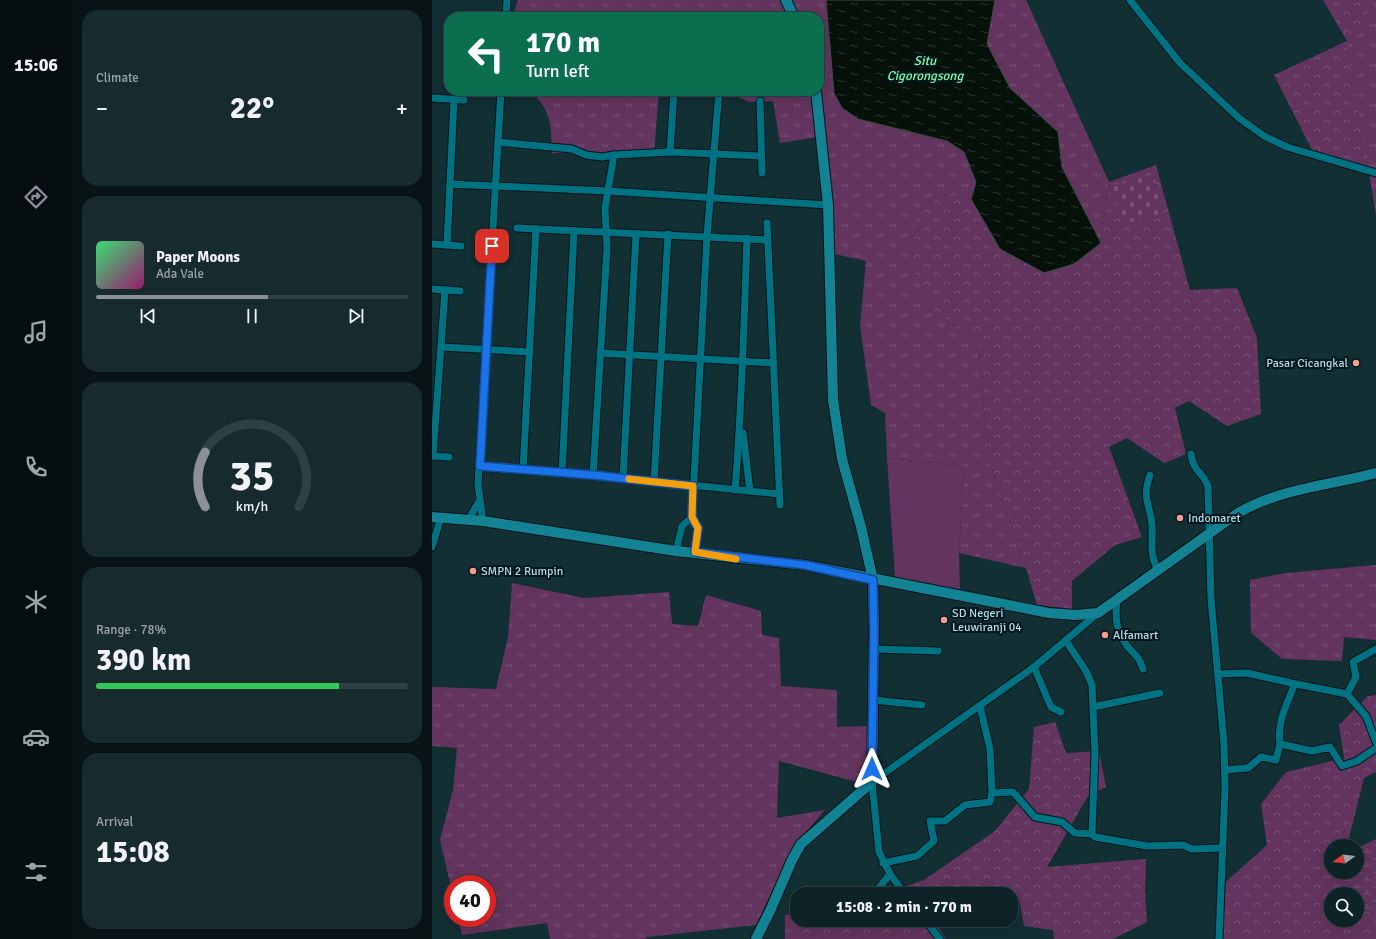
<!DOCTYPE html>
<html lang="en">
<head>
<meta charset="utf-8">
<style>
	body { margin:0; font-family:Signika,sans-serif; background:#172b2f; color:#f1f3f6; height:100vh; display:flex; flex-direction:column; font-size:15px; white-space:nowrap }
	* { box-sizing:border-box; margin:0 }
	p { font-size:13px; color:#9ba4a7 }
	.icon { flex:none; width:22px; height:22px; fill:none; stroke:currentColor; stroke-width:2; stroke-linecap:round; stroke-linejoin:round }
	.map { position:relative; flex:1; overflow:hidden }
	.sheet { display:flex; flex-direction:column; gap:10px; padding:10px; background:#081315; width:360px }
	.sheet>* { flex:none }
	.guide { position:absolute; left:12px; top:12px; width:380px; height:84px; border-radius:16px; box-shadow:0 4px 16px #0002,0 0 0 1px #2e4044; background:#0b6e4f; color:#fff; overflow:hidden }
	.needle { width:26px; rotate:255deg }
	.buttons { position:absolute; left:892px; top:839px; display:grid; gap:8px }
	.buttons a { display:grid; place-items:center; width:40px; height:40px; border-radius:50%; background:#0e2327; box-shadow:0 4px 16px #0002,0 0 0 1px #2e4044; font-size:20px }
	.speed { position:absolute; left:12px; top:875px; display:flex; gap:8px; font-size:20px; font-weight:700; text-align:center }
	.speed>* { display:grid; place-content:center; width:52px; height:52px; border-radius:50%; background:#0e2327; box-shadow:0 4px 16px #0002,0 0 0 1px #2e4044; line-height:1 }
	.speed .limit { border:6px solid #d22; background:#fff; color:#111 }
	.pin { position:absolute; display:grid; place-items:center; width:34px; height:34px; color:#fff; margin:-17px; border-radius:8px; box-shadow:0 2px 6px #0006 }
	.me { position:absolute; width:44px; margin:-22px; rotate:0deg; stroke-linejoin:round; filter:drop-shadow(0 0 3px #0008) }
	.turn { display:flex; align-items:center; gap:14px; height:84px; padding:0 16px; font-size:18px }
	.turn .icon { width:52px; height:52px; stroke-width:2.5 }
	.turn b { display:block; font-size:28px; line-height:34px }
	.big { font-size:30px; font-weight:700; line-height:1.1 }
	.sheet .card { flex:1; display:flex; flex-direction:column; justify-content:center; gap:6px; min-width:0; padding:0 14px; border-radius:16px; background:#172b2f }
	.sheet .dial { align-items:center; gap:0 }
	.dial svg { height:104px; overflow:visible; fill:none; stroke:#2e4044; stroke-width:7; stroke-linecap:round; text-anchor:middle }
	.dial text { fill:#f1f3f6; stroke:none }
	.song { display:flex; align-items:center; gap:12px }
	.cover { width:48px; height:48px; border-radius:6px; background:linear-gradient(135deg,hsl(140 70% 55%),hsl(320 70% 35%)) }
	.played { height:4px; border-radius:2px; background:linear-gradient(90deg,#8c9099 55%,#2e4044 55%) }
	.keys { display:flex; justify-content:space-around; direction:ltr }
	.heat { display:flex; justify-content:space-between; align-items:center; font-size:22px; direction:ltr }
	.charge { height:6px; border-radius:3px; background:linear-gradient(90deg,#34c759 78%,#2e4044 0) }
	.trip { position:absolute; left:358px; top:887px; width:228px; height:40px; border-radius:16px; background:#0e2327; box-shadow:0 4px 16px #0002,0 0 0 1px #2e4044; font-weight:700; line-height:40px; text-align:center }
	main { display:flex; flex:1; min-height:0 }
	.dock { display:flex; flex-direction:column; width:72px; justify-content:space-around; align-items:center; background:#060e10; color:#9ba4a7 }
	.dock .icon { width:28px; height:28px }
	.dock .on { color:#8c9099 }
	.dock b { font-size:18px; color:#f1f3f6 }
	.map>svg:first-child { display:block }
	.grass { fill:url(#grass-tufts) }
	.forest { fill:url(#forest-crowns) }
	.wetland { fill:url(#wetland-marsh) }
	.cemetery { fill:url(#cemetery-stones) }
	.garden { fill:#63345d }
	.water { fill:url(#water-ripples); stroke:#3a4e4b }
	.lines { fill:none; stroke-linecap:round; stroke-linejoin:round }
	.street-casing { stroke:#00161c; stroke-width:9 }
	.secondary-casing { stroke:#00161c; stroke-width:12 }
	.street { stroke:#007282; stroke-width:7 }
	.secondary { stroke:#138293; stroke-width:10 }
	.route-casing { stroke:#114b97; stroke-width:10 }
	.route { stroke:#1a73e8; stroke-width:7 }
	.slow { stroke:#f59e0b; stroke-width:7 }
	.poi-dot { fill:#f49d8b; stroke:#00161c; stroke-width:1.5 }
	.labels { text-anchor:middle; stroke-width:4; stroke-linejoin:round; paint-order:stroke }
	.poi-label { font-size:12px; fill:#b2dbe4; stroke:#00161c; text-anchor:start }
	.water-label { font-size:13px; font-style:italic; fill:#7efea7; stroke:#00161c }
</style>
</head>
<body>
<main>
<nav class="dock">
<b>15:06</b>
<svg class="icon on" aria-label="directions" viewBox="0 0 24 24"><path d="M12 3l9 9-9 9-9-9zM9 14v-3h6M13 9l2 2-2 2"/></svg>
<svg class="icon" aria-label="music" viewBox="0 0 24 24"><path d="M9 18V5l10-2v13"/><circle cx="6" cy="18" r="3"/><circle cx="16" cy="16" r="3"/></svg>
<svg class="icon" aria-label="phone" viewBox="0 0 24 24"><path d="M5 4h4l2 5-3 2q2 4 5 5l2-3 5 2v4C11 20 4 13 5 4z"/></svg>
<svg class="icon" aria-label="climate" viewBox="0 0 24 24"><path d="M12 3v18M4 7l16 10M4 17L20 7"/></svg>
<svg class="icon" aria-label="car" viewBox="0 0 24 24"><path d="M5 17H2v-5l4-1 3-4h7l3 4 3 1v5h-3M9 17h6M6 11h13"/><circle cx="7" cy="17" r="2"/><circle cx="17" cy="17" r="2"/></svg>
<svg class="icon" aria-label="filters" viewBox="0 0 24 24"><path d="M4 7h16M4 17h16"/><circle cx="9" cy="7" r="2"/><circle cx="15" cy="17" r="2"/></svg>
</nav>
<section class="sheet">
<div class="card"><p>Climate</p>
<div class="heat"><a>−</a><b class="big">22°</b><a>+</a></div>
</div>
<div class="card">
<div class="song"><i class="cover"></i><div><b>Paper Moons</b><p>Ada Vale</p></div></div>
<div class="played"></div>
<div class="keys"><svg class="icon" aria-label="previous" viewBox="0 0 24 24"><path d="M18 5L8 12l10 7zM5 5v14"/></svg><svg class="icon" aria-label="pause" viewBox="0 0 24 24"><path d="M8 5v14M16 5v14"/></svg><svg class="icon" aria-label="next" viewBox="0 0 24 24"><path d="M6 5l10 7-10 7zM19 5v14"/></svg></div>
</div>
<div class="card dial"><svg viewBox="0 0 100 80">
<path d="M14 69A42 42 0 1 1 86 69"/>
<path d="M14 69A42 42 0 0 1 14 27" stroke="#8c9099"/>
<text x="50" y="56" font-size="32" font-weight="700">35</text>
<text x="50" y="72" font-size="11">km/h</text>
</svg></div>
<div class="card"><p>Range · 78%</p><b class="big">390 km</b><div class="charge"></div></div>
<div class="card"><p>Arrival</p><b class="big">15:08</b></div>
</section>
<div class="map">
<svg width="944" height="939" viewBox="0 0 944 939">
	<defs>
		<pattern id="grass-tufts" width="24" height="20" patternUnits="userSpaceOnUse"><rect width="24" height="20" fill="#63345d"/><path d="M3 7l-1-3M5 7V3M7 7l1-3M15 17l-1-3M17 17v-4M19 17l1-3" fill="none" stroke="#775174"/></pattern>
		<pattern id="forest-crowns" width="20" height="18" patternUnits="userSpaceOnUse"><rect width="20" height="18" fill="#63345d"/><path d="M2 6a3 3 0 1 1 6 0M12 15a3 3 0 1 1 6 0" fill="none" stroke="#775174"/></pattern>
		<pattern id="wetland-marsh" width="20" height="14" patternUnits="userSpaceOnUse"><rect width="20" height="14" fill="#63345d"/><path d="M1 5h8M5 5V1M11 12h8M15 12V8" fill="none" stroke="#775174"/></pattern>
		<pattern id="cemetery-stones" width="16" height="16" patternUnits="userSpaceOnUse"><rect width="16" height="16" fill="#63345d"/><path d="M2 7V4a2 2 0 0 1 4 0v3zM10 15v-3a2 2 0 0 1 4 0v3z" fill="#775174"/></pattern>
		<pattern id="water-ripples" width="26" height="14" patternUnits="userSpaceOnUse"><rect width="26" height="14" fill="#061209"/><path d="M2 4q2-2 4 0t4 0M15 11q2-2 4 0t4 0" fill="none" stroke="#28342d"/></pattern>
	</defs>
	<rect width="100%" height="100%" fill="#122f34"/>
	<g class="grass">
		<polygon points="86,0 394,0 402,93 426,119 515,141 532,152 544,182 539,199 510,195 503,312 545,342 557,460 594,568 527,553 532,466 455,458 453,413 439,405 428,325 434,261 398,253 392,136 348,143 341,101 317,102 294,91 387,91 387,17 80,17"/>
		<polygon points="563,0 594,0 677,182 669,243 630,167 626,132 578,88 555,43"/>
		<polygon points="944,3 944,215 915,41"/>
		<path d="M98 91H227L222 154 120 153C119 126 120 110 98 91Z"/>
		<polygon points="944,565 944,640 912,637 910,661 850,659 819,633 818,580 854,573"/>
		<polygon points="80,583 152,598 237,592 240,624 266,626 274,595 329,611 330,635 347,638 349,686 405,690 405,727 437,726 436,775 425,782 347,761 345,818 393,810 362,846 324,925 215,937 214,939 118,939 115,923 30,935 26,918 55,918 55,884 21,884 21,896 8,840 21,790 25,748 0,746 0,687 64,689 76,637"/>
	</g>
	<g class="forest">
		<polygon points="891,0 944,0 944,3 915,41 937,168 881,152 842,75 915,41"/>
		<polygon points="724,165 758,290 805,288 825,338 829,414 795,426 757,401 743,408 754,454 732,463 695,438 677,447 710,537 683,545 640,581 640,609 605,605 594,568 557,460 545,342 503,312 481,271 483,220 510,195 539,199 568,249 669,243 677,182"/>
		<polygon points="944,695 944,772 932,778 915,846 899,846 899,872 913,872 913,894 899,894 899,920 925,920 925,907 944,915 944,939 785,939 786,889 835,845 829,804 854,772 912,758 907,725 936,696"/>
		<polygon points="623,722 634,753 667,751 674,787 656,796 615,867 714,859 713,892 715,922 681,939 622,939 621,930 592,926 587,898 579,897 579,894 450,894 492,880 563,831 597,789 602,727"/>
		<polygon points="365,913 365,920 502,920 514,939 353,939 353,915"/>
	</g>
	<polygon class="wetland" points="944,839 944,915 925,907 925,894 913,894 913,872 925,872 925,848"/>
	<polygon class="cemetery" points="721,172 732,214 689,224 681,185"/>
	<polygon class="garden" points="455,458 532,466 527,553 528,590 463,578"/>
	<polygon class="water" points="394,0 563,0 555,44 578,88 626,132 630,167 669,243 642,264 612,273 568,249 539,199 544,182 532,152 515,141 426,119 410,108 402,93"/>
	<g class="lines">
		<g class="street-casing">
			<g id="street">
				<polyline points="698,0 748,63 807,118 832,136 855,147 944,173"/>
				<polyline points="74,17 75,0"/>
				<polyline points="0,98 32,100"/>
				<polyline points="328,101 330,173"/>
				<polyline points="66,142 140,149 154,155 170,157 182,155"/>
				<polyline points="238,152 242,91"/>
				<polyline points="18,184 176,191 396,205"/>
				<polyline points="335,223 348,505"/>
				<polyline points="85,228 335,240"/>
				<polyline points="0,244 29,246"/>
				<polyline points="15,245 22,100"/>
				<polyline points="0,289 28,291"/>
				<polyline points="10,347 98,352"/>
				<polyline points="168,353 341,363"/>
				<polyline points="311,433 318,491"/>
				<path d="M759 454C761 472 771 472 776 486L779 599 792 744 793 788 787 939"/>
				<polyline points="0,456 17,457"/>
				<polyline points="1,456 13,290"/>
				<polyline points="48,467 161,475 347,494"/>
				<polyline points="91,470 104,229"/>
				<polyline points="130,473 142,231"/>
				<polyline points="161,475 175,248 173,208 182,155 238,152 329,156"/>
				<path d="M718 475C710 498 717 502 720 524 721 541 717 555 726 570"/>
				<polyline points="191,478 204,234"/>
				<polyline points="222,482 236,234"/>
				<path d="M303 490C310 406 312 322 315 238"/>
				<polyline points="37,519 47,501"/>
				<polyline points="51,521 46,484 69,91"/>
				<polyline points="0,547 9,517"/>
				<polyline points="244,551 250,526 260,517"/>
				<polyline points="263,553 265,529 260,517 275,236 287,91"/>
				<path d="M685 601C683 618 684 628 693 643 701 655 706 653 711 669"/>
				<polyline points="634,641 654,671 660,685 663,754 660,834 663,837 715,846 751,845 760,849 790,848"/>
				<polyline points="442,649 506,651"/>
				<polyline points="602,667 619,707 629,712"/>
				<polyline points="786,674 815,673 864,684"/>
				<polyline points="915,694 934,716 944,742"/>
				<polyline points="441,700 490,705"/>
				<polyline points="548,706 558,749 560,793"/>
				<polyline points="661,707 728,693"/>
				<path d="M848 744C845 723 854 705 862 686L864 684 915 694 924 677 921 662 944 649"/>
				<polyline points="793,770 816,768 829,757 844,760 848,744 880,751 898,747 910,766 925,761 944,748"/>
				<polyline points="451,863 485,856 502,841 498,821 513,821 533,805 558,802 560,793 581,792 603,817 630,822 643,833 660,834"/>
				<polyline points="442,894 458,874"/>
				<polyline points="473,894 458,874 447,852 440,782 602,667 666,613"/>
				<polyline points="493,920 508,939"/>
			</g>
		</g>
		<g class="secondary-casing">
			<g id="secondary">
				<polyline points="354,0 362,17"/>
				<path d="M0 517 51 521 244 551 373 565 617 613 643 615 666 613 806 513C847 489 898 485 944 473"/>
				<polyline points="324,939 338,911 360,860 369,844 440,782 442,632 441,580 429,527 410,459 401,400 396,205 384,91"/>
			</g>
		</g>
		<use href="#street" class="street"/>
		<use href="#secondary" class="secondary"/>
	</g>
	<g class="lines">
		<g class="route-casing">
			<polyline id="route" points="60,246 48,466 161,475 261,486 260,517 266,528 263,552 373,565 441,580 442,632 440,769"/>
		</g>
		<use href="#route" class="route"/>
		<polyline class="slow" points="197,479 261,486 260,517 266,528 263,552 304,559"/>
	</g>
	<g class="poi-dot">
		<circle cx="924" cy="363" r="4"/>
		<circle cx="748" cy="518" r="4"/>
		<circle cx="41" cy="571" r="4"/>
		<circle cx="512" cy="620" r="4"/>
		<circle cx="673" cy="635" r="4"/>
	</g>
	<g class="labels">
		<g class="poi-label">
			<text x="916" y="367" text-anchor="end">Pasar Cicangkal</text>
			<text x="756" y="522">Indomaret</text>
			<text x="49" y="575">SMPN 2 Rumpin</text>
			<text x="520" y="617">SD Negeri<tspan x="520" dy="14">Leuwiranji 04</tspan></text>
			<text x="681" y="639">Alfamart</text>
		</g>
		<g class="water-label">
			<text x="493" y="65">Situ<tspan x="493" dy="15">Cigorongsong</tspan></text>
		</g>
	</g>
</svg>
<div class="buttons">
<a><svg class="needle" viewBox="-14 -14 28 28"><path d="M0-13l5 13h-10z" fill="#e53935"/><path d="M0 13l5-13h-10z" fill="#9ba4a7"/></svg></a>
<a><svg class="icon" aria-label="search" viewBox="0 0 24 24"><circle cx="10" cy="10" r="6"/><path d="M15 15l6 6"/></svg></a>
</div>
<div class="speed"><div class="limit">40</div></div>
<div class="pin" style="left:60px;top:246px;background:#d93025"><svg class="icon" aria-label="arrive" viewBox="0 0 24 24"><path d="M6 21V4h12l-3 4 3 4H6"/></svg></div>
<svg class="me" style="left:440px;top:769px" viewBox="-20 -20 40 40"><path d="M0-17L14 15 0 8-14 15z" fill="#1a73e8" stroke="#fff" stroke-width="4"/></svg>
<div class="trip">15:08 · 2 min · 770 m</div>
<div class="guide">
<div class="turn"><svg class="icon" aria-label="left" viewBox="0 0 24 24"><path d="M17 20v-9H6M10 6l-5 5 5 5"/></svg><div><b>170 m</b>Turn left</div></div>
</div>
</div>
</main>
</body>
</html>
